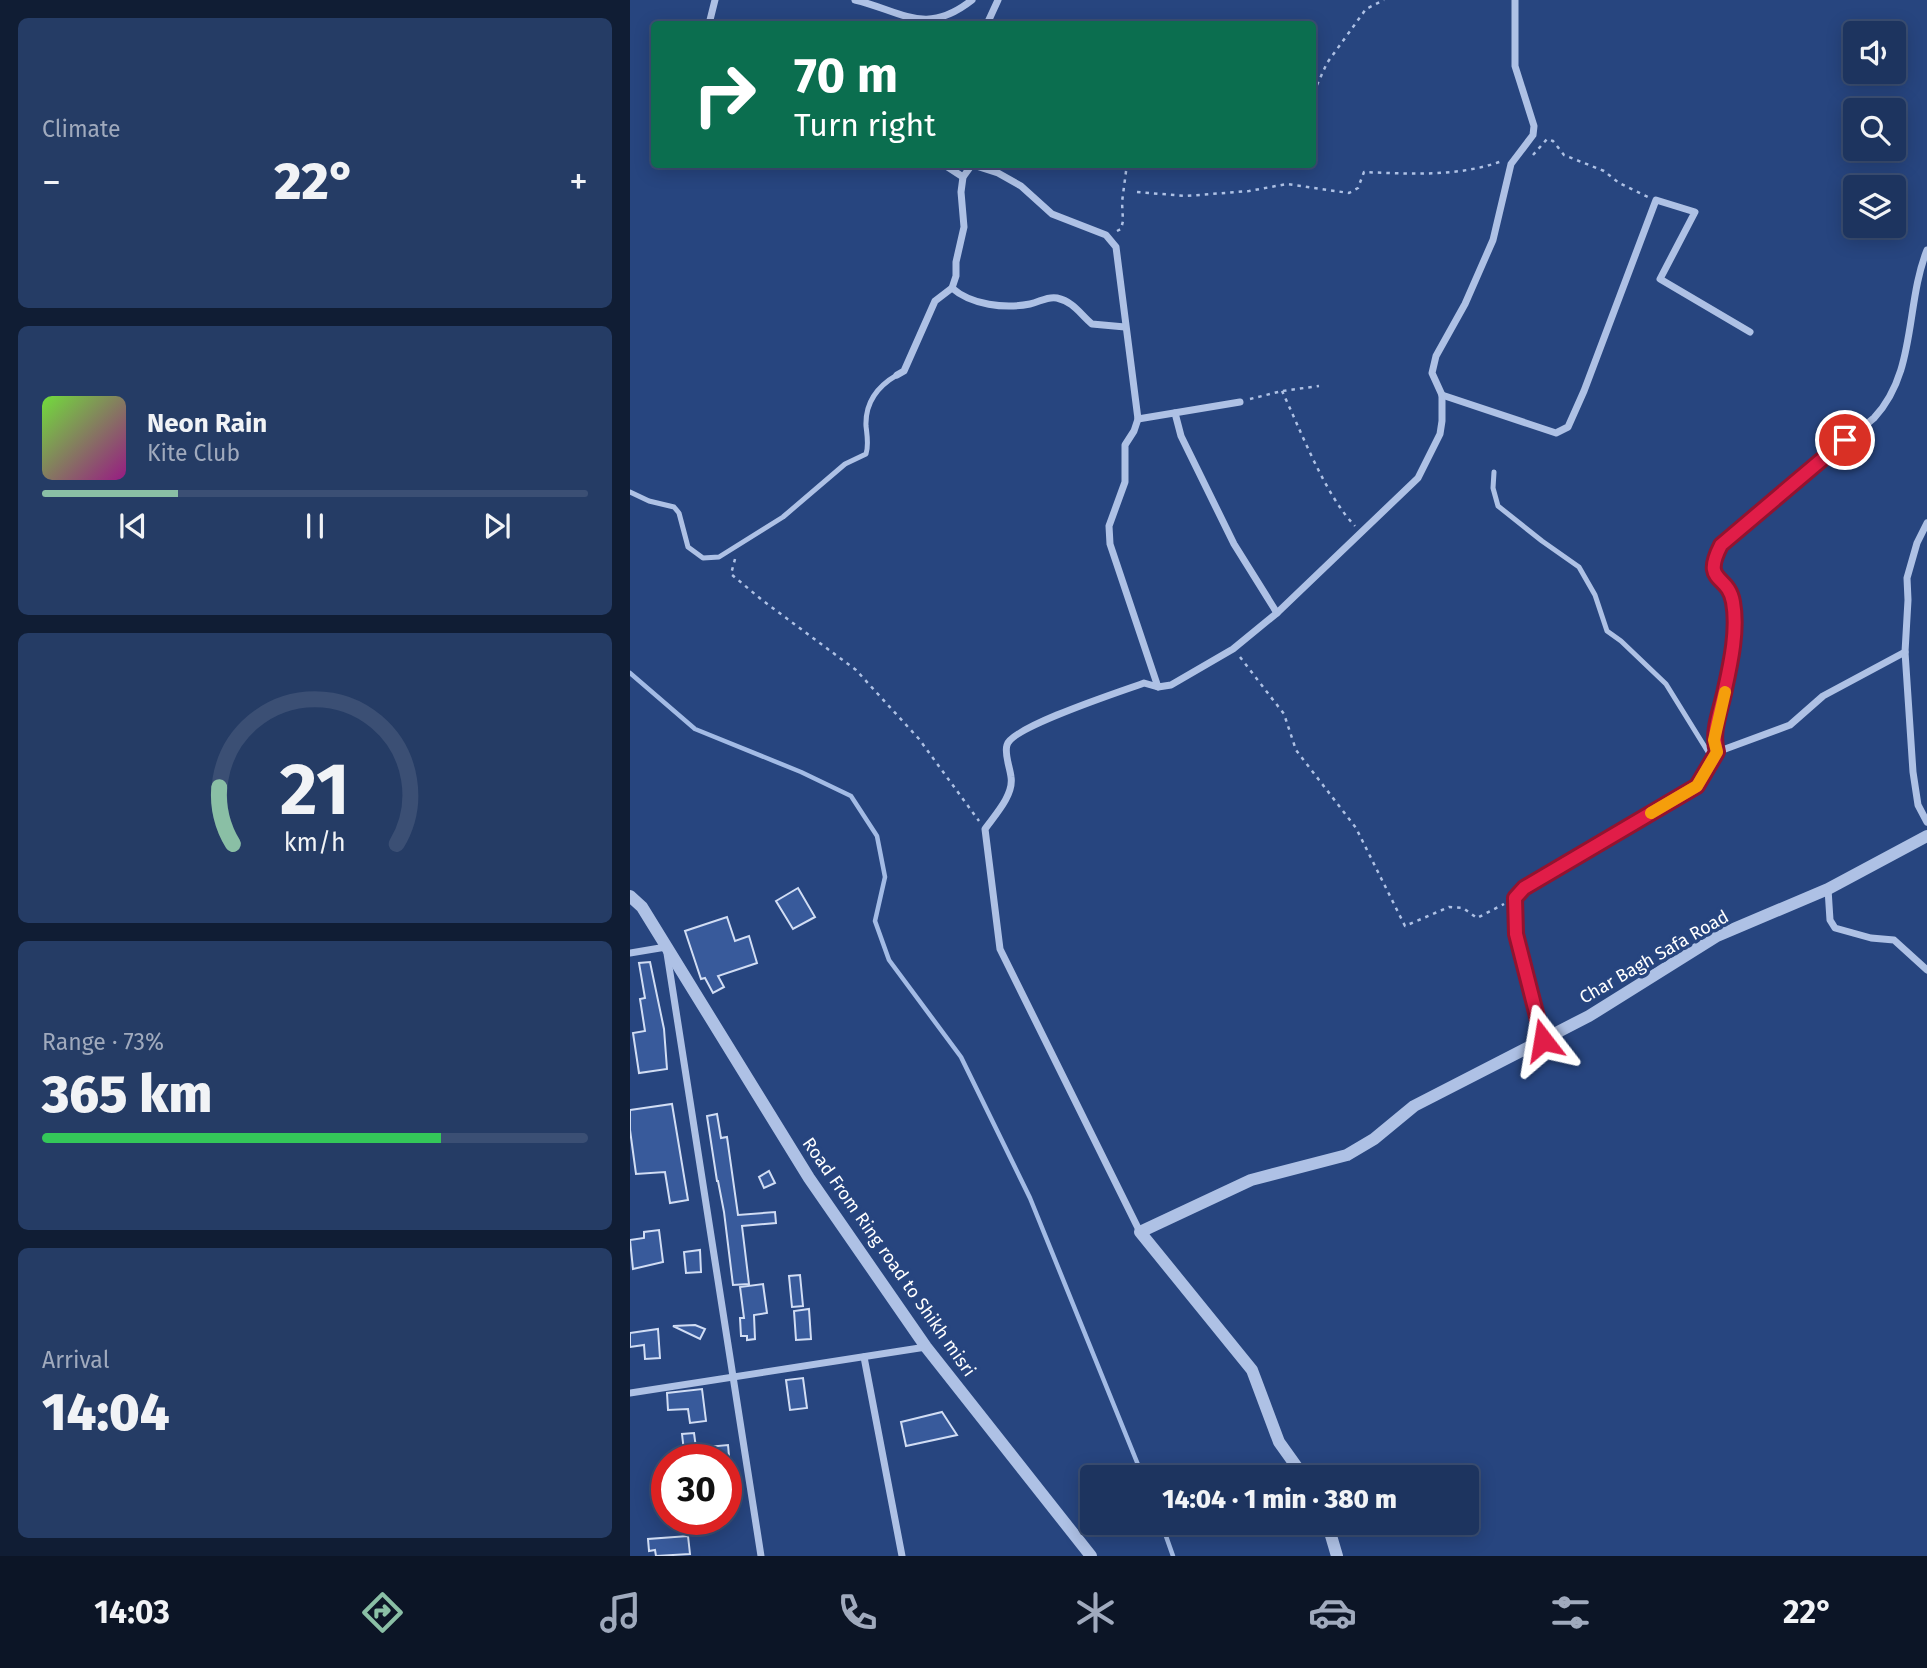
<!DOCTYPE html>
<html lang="en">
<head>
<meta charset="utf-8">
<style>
	body { margin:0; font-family:"Fira Sans",sans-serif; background:#253c65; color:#f1f3f6; height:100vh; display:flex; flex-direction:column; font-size:26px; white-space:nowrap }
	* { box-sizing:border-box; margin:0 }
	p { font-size:23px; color:#a0aabd }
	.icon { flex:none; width:38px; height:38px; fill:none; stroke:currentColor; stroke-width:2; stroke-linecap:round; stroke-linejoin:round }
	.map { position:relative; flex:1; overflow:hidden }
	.details { display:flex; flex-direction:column; gap:18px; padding:18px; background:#101d34; width:630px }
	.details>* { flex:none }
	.banner { position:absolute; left:21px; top:21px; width:665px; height:147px; border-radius:7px; box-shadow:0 4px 18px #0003,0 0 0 2px #3b4f74; background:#0b6e4f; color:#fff; overflow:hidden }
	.fabs { position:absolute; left:1213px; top:21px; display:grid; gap:14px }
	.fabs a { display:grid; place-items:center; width:63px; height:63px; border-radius:7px; background:#1d345f; box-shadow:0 4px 18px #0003,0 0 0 2px #3b4f74; font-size:35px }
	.speed { position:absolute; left:21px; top:1444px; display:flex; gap:14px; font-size:35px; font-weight:700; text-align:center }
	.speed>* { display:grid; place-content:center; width:91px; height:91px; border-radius:50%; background:#1d345f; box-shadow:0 4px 18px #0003,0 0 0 2px #3b4f74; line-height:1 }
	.speed .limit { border:10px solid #d22; background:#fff; color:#111 }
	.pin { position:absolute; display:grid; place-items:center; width:60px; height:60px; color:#fff; margin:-30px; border:4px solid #fff; border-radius:50%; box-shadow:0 2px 7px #0007 }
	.me { position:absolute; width:77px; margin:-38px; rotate:346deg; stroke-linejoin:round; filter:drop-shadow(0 0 5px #0008) }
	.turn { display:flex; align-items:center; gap:24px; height:147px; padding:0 28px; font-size:32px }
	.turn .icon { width:91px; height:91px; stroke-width:2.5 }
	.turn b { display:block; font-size:49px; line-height:60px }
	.big { font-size:52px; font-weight:800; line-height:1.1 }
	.details .widget { flex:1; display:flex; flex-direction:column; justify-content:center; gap:10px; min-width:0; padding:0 24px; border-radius:10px; background:#253c65 }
	.details .dial { align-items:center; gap:0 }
	.dial svg { height:182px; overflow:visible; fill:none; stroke:#3b4f74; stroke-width:7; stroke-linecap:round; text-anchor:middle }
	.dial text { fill:#f1f3f6; stroke:none }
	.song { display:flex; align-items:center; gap:21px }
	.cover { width:84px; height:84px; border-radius:10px; background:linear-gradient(135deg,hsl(100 70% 55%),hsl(310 70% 35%)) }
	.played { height:7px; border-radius:4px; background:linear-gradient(90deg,#8abfa5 25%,#3b4f74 25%) }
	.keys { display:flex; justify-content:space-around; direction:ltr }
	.heat { display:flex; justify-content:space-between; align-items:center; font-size:38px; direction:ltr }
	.charge { height:10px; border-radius:5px; background:linear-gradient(90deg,#34c759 73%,#3b4f74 0) }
	.trip { position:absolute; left:450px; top:1465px; width:399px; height:70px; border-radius:7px; background:#1d345f; box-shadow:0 4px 18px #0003,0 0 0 2px #3b4f74; font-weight:800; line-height:70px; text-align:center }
	.tab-bar { display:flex; height:112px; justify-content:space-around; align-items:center; background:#0c1526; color:#a0aabd }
	.tab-bar .icon { width:49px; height:49px }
	.tab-bar .active { color:#8abfa5 }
	.tab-bar b { font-size:32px; color:#f1f3f6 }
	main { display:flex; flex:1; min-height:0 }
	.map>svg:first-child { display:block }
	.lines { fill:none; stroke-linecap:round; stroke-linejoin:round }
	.stream { stroke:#a3bbe5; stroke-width:4.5 }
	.building { fill:#385a9b; stroke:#d1ddf4; stroke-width:2 }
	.path { stroke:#aec1e5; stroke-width:2.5; stroke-dasharray:3.5 5; stroke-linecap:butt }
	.service { stroke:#aec1e5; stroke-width:5 }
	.minor { stroke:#aec1e5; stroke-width:7 }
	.tertiary { stroke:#aec1e5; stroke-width:12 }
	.route-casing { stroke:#92132f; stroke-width:18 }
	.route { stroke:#e11d48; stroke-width:12 }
	.slow { stroke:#f59e0b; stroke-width:12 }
	.labels { text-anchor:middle; stroke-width:7; stroke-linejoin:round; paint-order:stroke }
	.street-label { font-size:18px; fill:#fff; stroke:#27457f }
</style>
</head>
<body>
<main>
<section class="details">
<div class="widget"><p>Climate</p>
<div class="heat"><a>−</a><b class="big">22°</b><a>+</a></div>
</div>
<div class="widget">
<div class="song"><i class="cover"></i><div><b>Neon Rain</b><p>Kite Club</p></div></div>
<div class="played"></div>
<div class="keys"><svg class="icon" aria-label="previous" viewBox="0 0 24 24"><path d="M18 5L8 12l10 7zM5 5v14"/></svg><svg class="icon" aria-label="pause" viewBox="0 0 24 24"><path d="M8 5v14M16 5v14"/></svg><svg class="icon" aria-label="next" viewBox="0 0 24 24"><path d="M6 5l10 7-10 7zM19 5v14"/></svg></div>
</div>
<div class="widget dial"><svg viewBox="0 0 100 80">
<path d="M14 69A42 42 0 1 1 86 69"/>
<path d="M14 69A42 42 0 0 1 8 44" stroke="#8abfa5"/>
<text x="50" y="56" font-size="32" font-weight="700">21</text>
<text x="50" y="72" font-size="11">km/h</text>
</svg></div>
<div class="widget"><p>Range · 73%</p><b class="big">365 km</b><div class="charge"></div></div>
<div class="widget"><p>Arrival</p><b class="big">14:04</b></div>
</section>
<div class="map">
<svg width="1297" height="1556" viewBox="0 0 1297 1556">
	<rect width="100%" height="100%" fill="#27457f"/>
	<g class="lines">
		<g class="stream">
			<polyline points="0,673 65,729 171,772 221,796 247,836 255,877 245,921 259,960 331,1057 400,1198 513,1477"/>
			<polyline points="531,1522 543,1556"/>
		</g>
	</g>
	<g class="building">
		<polygon points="168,888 185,917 163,929 146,901"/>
		<polygon points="97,917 105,941 119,936 127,963 88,976 94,987 83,993 75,978 71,979 55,931"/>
		<polygon points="20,962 34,1029 37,1069 9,1073 3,1033 15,1031 10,999 15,998 9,963"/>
		<polygon points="42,1104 58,1200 40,1203 35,1172 6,1174 0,1130 0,1110"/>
		<polygon points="87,1114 91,1138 97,1137 108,1215 145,1212 146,1223 112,1226 119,1284 103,1285 94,1212 88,1181 87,1181 77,1116"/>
		<polygon points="139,1171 145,1183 134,1188 129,1177"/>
		<polygon points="29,1230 33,1262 3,1269 0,1240 14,1238 14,1232"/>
		<polygon points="70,1250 71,1272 56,1273 54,1252"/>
		<polygon points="170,1275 173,1306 162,1307 159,1276"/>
		<polygon points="133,1284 137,1313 124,1315 125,1339 117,1340 117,1336 111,1336 110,1318 114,1318 110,1287"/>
		<polygon points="179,1309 181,1339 166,1340 164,1311"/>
		<polygon points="65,1325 75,1329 70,1339 43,1326"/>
		<polygon points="28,1329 30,1358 15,1359 14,1345 0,1347 0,1333"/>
		<polygon points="173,1378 177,1408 160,1410 156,1380"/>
		<polygon points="72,1389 76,1421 60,1423 58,1409 38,1410 37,1393"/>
		<polygon points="312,1412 327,1435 276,1446 271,1422"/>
		<polygon points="64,1433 66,1448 98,1445 99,1456 55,1460 52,1434"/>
		<polygon points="58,1536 60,1554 26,1556 25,1550 19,1551 18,1539"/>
	</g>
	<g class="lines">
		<g class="path">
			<polyline points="687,85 697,63 736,9 754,0"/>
			<polyline points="903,155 917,139 923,141 934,155 974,171 989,183 1018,197"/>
			<path d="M507 192 556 196 619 191 657 184 719 193 728 188 734 172C779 174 829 177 872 161"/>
			<polyline points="487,231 491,229 493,221 492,202 497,164"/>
			<path d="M652 391C671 431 695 495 725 526"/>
			<polyline points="620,399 652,391 689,386"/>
			<polyline points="105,559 101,574 132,600 226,670 289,739 349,821"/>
			<polyline points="610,657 654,714 666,750 726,828 775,926 819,907 833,908 847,918 874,904"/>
		</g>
		<g class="service">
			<polyline points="864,472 863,488 868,506 912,541 949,567 965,595 977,631 991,641 1036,684 1083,760"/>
			<path d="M0 492 19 501 44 507 49 513 58 547 73 558 89 557 153 517 215 464 236 454C239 445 237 435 236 426 235 402 248 386 267 375"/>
		</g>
		<g class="minor">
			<path d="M225 0C272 11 295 37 342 0"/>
			<polyline points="79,24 85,0"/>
			<polyline points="357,24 368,0"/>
			<polyline points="313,164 333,177"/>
			<polyline points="340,164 368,173 391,186 422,214 476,235 486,247 508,419 504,431 495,445 495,482 479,526 480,544 528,687"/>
			<path d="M322 288C341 305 375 309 400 304 410 302 417 296 427 298 444 302 450 314 462 324L495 327"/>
			<polyline points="267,375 274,371 305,301 322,288 326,276 326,262 334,227 331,192 333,177 341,166"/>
			<polyline points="812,395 926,433 938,427 954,391 1026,200 1065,212 1030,279 1120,332"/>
			<polyline points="545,413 551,436 604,544 647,613"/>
			<polyline points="508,419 610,402"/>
			<polyline points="1297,523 1287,543 1277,578 1278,600 1275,652 1283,772 1288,805 1297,822"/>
			<path d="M1087 752C1082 731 1091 710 1095 689 1101 662 1108 628 1103 602 1098 573 1071 584 1091 545L1244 418C1287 372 1275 305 1297 250"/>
			<polyline points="1198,889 1200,920 1205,928 1241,938 1264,940 1297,970"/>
			<polyline points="0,953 36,947 131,1556"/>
			<polyline points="913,1040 886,934 885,898 894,888 1067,786 1087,752 1160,725 1193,696 1275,652"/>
			<path d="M510 1232 370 949 355 829C365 815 384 795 381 777 380 767 374 754 377 745 381 727 492 691 514 683L528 687 541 685 603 649 647 613 788 478 810 434 812 421V395L802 373 806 356 835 304 863 240 881 164 903 135 904 126 885 66V0"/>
			<polyline points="234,1357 272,1556"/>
			<polyline points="0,1393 296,1347"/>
		</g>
		<g class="tertiary">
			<polyline points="0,896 12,907 179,1178 296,1347 461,1556"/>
			<polyline points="674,1477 649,1442 622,1370 510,1232 621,1180 717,1155 744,1139 784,1106 959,1016 1087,936 1198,889 1297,836"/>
			<polyline points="697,1522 707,1556"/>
		</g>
	</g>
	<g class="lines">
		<g class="route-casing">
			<path id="route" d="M913 1040 886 934 885 898 894 888 1067 786 1087 752C1081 731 1091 710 1095 689 1101 662 1108 629 1103 602 1098 573 1071 584 1091 545L1215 440"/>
		</g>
		<use href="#route" class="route"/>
		<polyline class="slow" points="1021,813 1067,786 1087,752 1084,740 1095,692"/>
	</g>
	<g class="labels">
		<g class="street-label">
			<text transform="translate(1024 957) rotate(-30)" y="6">Char Bagh Safa Road</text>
			<text transform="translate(259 1257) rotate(55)" y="6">Road From Ring road to Shikh misri</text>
		</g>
	</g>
</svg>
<div class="fabs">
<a><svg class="icon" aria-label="sound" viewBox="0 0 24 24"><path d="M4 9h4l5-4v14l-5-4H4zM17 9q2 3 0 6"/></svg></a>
<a><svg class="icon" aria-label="search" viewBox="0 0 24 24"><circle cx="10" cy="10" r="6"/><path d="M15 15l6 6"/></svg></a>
<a><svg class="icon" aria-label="layers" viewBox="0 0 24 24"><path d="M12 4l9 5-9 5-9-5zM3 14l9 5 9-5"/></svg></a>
</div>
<div class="speed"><div class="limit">30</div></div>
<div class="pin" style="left:1215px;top:440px;background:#d93025"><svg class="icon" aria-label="arrive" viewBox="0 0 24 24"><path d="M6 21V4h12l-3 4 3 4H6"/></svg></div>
<svg class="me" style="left:913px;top:1040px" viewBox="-20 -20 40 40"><path d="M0-17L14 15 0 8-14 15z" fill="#e11d48" stroke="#fff" stroke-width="4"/></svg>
<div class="trip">14:04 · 1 min · 380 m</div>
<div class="banner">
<div class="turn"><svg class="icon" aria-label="right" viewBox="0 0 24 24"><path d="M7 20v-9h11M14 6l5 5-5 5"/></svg><div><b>70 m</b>Turn right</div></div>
</div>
</div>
</main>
<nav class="tab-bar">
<b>14:03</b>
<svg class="icon active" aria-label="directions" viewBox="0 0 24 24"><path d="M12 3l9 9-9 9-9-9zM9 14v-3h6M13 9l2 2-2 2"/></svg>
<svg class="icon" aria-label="music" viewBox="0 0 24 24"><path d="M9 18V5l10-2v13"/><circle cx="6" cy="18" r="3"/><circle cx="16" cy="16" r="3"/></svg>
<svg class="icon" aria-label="phone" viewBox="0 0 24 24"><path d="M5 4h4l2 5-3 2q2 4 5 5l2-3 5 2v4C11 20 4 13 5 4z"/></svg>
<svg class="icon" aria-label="climate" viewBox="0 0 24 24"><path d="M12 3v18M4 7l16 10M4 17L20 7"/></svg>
<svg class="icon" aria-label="car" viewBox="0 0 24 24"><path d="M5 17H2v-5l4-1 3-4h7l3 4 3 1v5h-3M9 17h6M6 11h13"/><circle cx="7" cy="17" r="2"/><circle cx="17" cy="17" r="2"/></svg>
<svg class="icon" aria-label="filters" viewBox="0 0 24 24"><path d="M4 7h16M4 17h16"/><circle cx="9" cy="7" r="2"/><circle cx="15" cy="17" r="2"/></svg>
<b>22°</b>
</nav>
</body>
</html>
